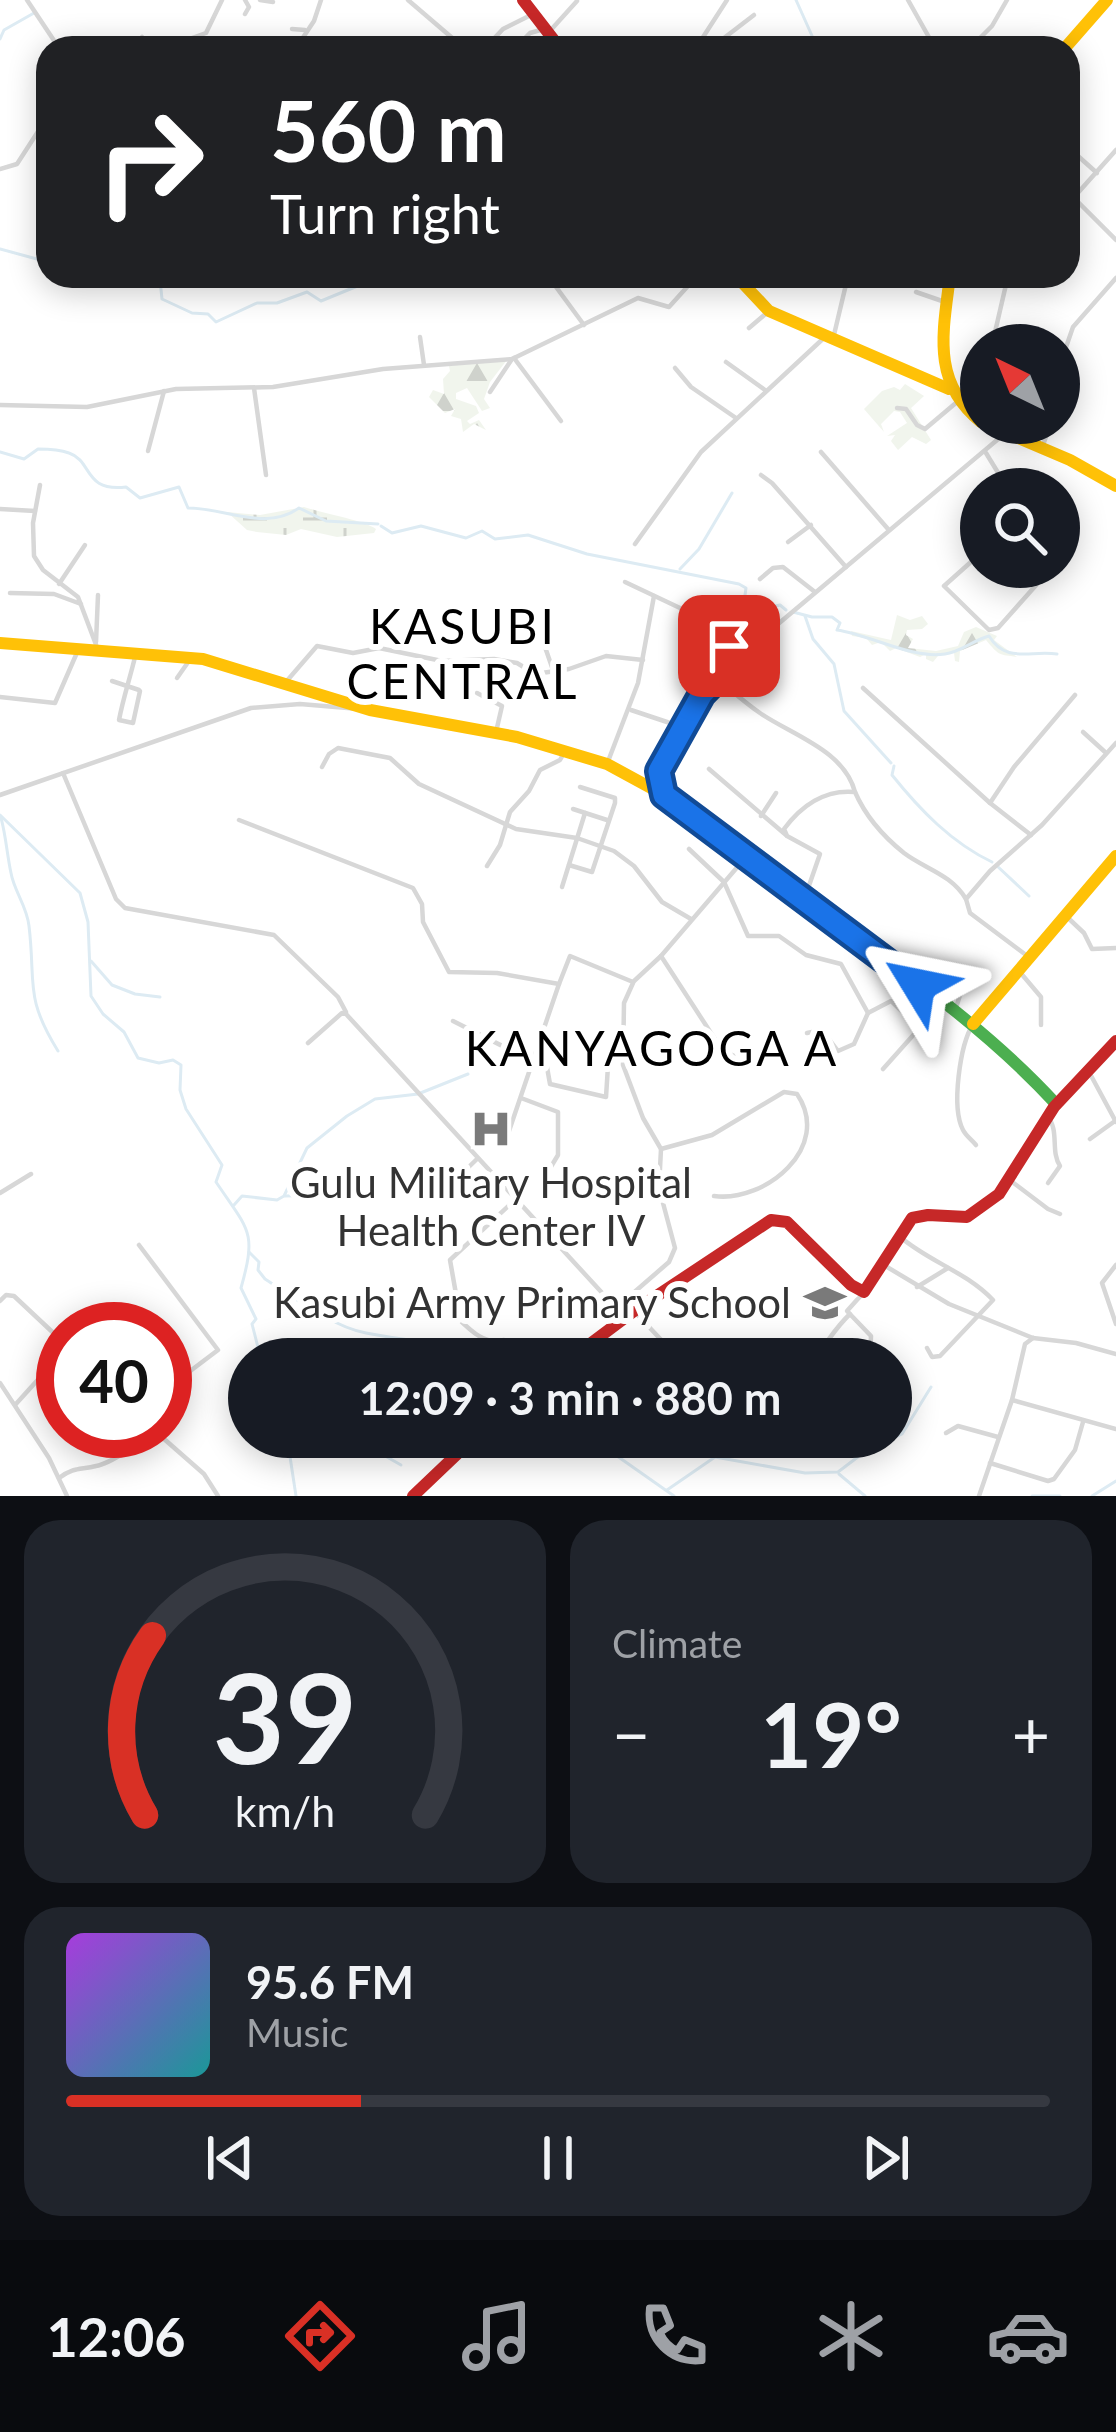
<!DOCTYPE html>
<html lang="en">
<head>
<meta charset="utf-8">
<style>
	body { margin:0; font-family:Lato,sans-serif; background:#20242c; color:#f1f3f6; height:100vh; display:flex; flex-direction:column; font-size:45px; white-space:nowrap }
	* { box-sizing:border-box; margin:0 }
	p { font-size:39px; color:#9ea1a6 }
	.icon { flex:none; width:66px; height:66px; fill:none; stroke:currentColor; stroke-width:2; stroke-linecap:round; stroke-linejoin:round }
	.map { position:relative; height:1496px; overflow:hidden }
	.details { display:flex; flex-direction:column; gap:24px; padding:24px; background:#0d0f14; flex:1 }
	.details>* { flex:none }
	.guide { position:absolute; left:36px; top:36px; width:1044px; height:252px; border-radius:36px; box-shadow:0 6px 30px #0003; background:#202124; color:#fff; overflow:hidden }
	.needle { width:78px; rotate:317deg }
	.tools { position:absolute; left:960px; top:324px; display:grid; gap:24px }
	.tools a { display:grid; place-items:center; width:120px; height:120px; border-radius:50%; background:#171b24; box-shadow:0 6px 30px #0003; font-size:60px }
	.speed { position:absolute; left:36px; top:1302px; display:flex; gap:24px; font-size:60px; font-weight:700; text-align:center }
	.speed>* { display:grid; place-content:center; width:156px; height:156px; border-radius:50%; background:#171b24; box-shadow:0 6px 30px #0003; line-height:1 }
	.speed .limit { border:18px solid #d22; background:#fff; color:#111 }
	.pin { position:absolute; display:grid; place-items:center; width:102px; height:102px; color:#fff; margin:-51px; border-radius:24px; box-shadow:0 6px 18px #0006 }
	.me { position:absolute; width:132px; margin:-66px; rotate:305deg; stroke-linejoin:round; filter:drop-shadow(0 0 9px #0008) }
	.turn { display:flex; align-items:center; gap:42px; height:252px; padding:0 36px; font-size:54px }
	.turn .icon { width:156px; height:156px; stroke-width:2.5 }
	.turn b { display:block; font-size:84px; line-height:102px }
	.big { font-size:90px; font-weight:700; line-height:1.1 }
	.details .card { flex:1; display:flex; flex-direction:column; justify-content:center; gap:18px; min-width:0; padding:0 42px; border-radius:36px; background:#20242c }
	.details .dial { align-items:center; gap:0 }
	.dial svg { height:312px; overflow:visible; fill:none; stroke:#363941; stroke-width:7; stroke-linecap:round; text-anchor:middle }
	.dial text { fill:#f1f3f6; stroke:none }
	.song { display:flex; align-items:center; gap:36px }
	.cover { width:144px; height:144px; border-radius:18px; background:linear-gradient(135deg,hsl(280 70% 55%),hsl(180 70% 35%)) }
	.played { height:12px; border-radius:6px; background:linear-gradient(90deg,#d93025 30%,#363941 30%) }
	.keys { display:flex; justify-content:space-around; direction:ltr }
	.heat { display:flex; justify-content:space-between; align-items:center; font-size:66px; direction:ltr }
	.details .tiles { flex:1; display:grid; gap:24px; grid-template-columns:1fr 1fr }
	.card:last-child { grid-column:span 2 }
	.trip { position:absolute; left:228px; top:1338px; width:684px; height:120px; border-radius:60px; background:#171b24; box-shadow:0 6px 30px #0003; font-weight:700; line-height:120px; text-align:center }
	.tab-bar { display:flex; height:192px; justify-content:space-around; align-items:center; background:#090b0e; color:#9ea1a6 }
	.tab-bar .icon { width:84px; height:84px }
	.tab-bar .current { color:#d93025 }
	.tab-bar b { font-size:54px; color:#f1f3f6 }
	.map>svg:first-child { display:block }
	.grass { fill:#f1f5ed }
	.forest { fill:url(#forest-firs) }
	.wetland { fill:url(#wetland-marsh) }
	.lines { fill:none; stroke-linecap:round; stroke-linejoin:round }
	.stream { stroke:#ddebf3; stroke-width:3 }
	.street { stroke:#d7d7d7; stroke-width:4.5 }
	.fast { stroke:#4caf50; stroke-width:12 }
	.slow { stroke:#ffc107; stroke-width:12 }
	.jam { stroke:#c62828; stroke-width:12 }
	.route-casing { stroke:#114b97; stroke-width:30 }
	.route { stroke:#1a73e8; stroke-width:21 }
	.labels { text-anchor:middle; stroke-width:12; stroke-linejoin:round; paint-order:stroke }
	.poi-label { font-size:42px; fill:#333; stroke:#fff }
	.quarter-label { font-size:48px; letter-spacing:3px; fill:#000; stroke:#fff }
</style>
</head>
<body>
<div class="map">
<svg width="1116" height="1496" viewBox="0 0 1116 1496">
	<defs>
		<pattern id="forest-firs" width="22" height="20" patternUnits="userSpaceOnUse" patternTransform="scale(3)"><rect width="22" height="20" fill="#f1f5ed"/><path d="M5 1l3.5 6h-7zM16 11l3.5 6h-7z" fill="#cfd2cc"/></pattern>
		<pattern id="wetland-marsh" width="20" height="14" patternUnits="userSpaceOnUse" patternTransform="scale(3)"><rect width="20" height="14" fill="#f1f5ed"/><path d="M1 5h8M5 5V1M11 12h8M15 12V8" fill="none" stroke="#cfd2cc"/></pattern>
	</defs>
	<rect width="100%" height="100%" fill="#fff"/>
	<polygon class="grass" points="905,384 924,396 911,408 931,440 926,444 912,437 898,450 891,441 895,435 887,436 907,423 900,412 894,411 881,424 884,432 864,409 882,391 894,387 900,390"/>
	<g class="forest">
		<polygon points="493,359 507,360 490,382 484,399 490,408 482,411 467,388 456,393 456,399 476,406 479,413 467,421 470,424 479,420 486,430 474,424 463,432 461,419 451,416 455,409 445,413 429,397 433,390 444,394 443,379 450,371 449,366"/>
		<path d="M897 615 910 620 922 616 928 624 922 629 907 630 906 635 913 639 908 648 936 651 958 646 964 632 976 627 997 636 994 640 1017 657C999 654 1000 657 986 640L960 651 959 662 955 661 954 653 938 656 933 662 926 659V654L920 657 896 648 890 651 881 642 872 645 866 638 852 636 851 631 891 640Z"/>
	</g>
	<path class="wetland" d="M304 507C322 513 366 521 376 529L374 533 337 537 301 529 286 535 257 532 247 530 227 512 260 515Z"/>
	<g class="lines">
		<g class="stream">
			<polyline points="796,0 813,38"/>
			<polyline points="0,39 4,30 34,13"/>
			<polyline points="0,249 48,262"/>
			<polyline points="150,276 160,280 162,299 192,313 208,314 216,322 257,303 277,303 307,292 321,301 360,285 368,276"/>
			<path d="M0 452 24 459 38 449C47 449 61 450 69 453 93 461 83 492 126 487L140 498 179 487 188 508C227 508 265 532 299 508L326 521 378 524"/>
			<path d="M381 526 392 533 421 526 466 538 482 531 495 539 528 535 587 554 739 584 746 588 745 595C753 607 766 609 780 605L786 610"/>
			<polyline points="680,569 699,549 732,493"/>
			<path d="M793 612 812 617H832L840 623 837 630C871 635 911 659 945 654 960 652 974 640 989 636 1006 664 1030 650 1057 654"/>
			<polyline points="805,616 813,639 834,664 844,711 891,763"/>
			<path d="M894 766 892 775C920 810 952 843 992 862"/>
			<path d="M0 815 80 893 88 922 91 996 103 1014 124 1032 138 1058 159 1063 173 1060 181 1065 180 1090 186 1109 222 1165 216 1182C249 1231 257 1231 241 1288L256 1319 252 1324 261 1359"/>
			<path d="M1 818C6 836 7 855 11 873 14 891 27 906 29 926 36 984 24 996 58 1051"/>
			<polyline points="996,865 1029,896"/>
			<polyline points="91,961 112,985 135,994 160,997"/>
			<polyline points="285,1196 328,1195 348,1201"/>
			<polyline points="234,1205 242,1196 277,1200 284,1196 307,1148 347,1116 375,1099 418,1094 468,1074"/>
			<path d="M249 1252 259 1262 258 1270 265 1279C293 1297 333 1327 366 1333 405 1341 450 1342 487 1359"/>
			<polyline points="287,1437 296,1496"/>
			<polyline points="352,1437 401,1465"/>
			<polyline points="590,1437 674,1496"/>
			<polyline points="839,1474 865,1496"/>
			<polyline points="667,1490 715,1457 805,1473 838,1472 867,1450 902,1434 931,1387"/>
			<polyline points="1032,1496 1060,1496"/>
			<polyline points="1092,1496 1116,1481"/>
		</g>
		<g class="street">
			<polyline points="27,0 59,48"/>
			<polyline points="245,0 249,7 245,14"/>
			<polyline points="260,0 273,2"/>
			<polyline points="408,0 464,48"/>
			<polyline points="908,0 935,48"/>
			<polyline points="292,29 305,30"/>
			<polyline points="549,32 577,1"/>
			<polyline points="142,37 152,48"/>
			<polyline points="1023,45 1027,48"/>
			<polyline points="164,48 206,33 222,0"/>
			<polyline points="296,48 314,21 321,0"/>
			<polyline points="485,48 503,29 533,14"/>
			<polyline points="515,48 530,33 544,29"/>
			<polyline points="602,48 608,48"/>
			<polyline points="696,48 727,0"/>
			<polyline points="711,48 754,15"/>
			<polyline points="970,48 992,26 1007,0"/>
			<polyline points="1076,134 1069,148 1097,173"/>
			<polyline points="0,169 17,164 39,130 48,128"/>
			<polyline points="1068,192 1116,240"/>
			<polyline points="1068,204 1116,150"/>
			<polyline points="548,276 584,325"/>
			<polyline points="916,292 945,302"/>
			<polyline points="749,328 769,311"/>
			<polyline points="420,337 424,365"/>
			<polyline points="833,339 848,276"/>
			<polyline points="992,345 1008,276"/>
			<polyline points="514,358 561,421"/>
			<polyline points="726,362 765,390"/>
			<polyline points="675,368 691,387 736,418"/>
			<polyline points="254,388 266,475"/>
			<polyline points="490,392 512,359"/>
			<polyline points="1059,399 1064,353 1073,327 1116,278"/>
			<polyline points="0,405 87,407 176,389 273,387 383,369 512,359 638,298 669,307 697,276"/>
			<polyline points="897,408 906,409 917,425 925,429 957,402"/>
			<polyline points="972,411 981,388"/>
			<polyline points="1043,445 1051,423"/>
			<polyline points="148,451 164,391"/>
			<polyline points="821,452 888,529"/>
			<polyline points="986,453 1008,489"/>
			<polyline points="761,475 772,483 846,567"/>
			<polyline points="40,485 33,523 34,556 43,570 78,597 98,650"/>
			<polyline points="0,509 35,511"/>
			<polyline points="788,542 811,525"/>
			<polyline points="635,544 701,452 826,336"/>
			<polyline points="981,553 944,586 989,630 998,628 1038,583"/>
			<polyline points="760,579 773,568 783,567 815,592"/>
			<polyline points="625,582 680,608 702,630 739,657"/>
			<polyline points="59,584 85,545"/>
			<polyline points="10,593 54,594 81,604"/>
			<polyline points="96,642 98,595"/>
			<polyline points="545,647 554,673"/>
			<path d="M715 677C730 689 744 702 760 713 792 735 844 750 855 792"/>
			<polyline points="177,678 191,658"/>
			<path d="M112 681 139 690 140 691 133 723 119 720C123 699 130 678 135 657"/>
			<polyline points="285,683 317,646 353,653 379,648 442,661 494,659 517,663 535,674 569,669 606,656 643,660"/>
			<polyline points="863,688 990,803 1031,835"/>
			<polyline points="477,693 502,706 496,732"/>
			<polyline points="0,697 55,703 79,648"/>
			<polyline points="631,710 682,727"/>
			<polyline points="1083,732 1105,752"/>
			<polyline points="607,764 638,683 654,596"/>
			<polyline points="322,767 329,754 338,748 390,758 419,784 516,829 577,838 614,851 634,866 662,902 691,919"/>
			<polyline points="709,769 786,835"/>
			<polyline points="659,771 664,795"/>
			<polyline points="63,773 116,899 125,908 274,935 338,997 346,1012"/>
			<polyline points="651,786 694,707 715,677 1003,435"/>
			<polyline points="0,795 251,708 300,704 359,709"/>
			<polyline points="990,803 1014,767 1075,695"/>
			<polyline points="573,809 607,820"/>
			<polyline points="761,816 776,793"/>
			<polyline points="239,820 413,888 422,904 423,922 449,972 497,973 559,984 570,956 633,982 661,956 746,857"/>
			<polyline points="689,849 724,882 748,936 779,936 806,955 841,964 868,1013 854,1044 838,1051 822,1030 807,1033"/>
			<polyline points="569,865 592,872 615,803 615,798 580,787"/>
			<polyline points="487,866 500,845 510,812 529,791 540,770 560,760 565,751"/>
			<polyline points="562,887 585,813"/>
			<path d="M804 900 820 854 787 836 784 829C801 806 825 789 855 792 865 815 884 837 904 853 925 869 951 874 966 899"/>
			<polyline points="1066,916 1084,933 1092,949 1116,948"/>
			<polyline points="661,956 722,1050 734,1056 749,1053"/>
			<polyline points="1030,958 970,913 966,899 990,871 1042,825 1116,743"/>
			<polyline points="1019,971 1041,997 1041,1025"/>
			<polyline points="955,1011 961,992"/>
			<polyline points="868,1013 891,1001 915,1024 916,1032 883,1069"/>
			<polyline points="453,1021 532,1061"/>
			<path d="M973 1024C960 1045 951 1107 963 1130 966 1136 972 1140 976 1145"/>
			<polyline points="308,1043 342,1013 346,1014 616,1308"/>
			<polyline points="538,1047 545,1056 550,1084 606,1097 608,1066 622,1052"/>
			<polyline points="1088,1070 1116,1122"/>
			<polyline points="521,1098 558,1112 558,1155 543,1180"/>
			<path d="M1047 1116C1060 1130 1050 1151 1060 1166L1048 1183"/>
			<polyline points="509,1131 559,984"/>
			<polyline points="1090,1139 1115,1121"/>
			<path d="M661 1149 712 1135 784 1092 797 1094C833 1147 765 1203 714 1196"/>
			<polyline points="1011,1181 1048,1209 1060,1214"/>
			<polyline points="445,1190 477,1159"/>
			<polyline points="0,1193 31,1174"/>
			<path d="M899 1236C929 1262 965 1271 993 1300L940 1356 932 1357 927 1348"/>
			<polyline points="139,1245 218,1350 177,1381 173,1398 165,1409"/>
			<polyline points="882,1264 949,1304 1033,1338 1076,1343 1116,1354"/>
			<polyline points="1116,1265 1102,1283 1116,1324"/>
			<polyline points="917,1287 948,1268"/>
			<polyline points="864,1292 847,1311 871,1336 870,1359"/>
			<path d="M422 1296C451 1296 471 1350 504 1340"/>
			<polyline points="0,1301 6,1295 14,1296 63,1342"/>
			<polyline points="446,1310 456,1294 450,1260 516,1199"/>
			<polyline points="634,1311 666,1345 689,1359"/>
			<polyline points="624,1317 616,1308 669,1262 675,1248 659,1188 661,1149 643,1118 623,1065 624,1003 633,983"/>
			<path d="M813 1359C827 1344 834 1329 850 1314"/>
			<polyline points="0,1383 49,1458 67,1496"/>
			<polyline points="1012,1400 1116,1429"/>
			<polyline points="15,1405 63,1352"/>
			<polyline points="946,1433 958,1426 998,1437"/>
			<polyline points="990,1463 1048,1481 1054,1479 1075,1450 1083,1422"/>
			<path d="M59 1478C74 1467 80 1470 96 1466 110 1464 143 1441 155 1431L204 1474 218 1496"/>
			<polyline points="979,1496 1012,1400 1025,1344 1033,1338"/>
		</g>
		<path class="fast" d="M794 891C884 958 980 1021 1056 1104"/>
		<g class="slow">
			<polyline points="1065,48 1107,0"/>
			<polyline points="736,276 769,311 949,389"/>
			<path d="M950 276C943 332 931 382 981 422"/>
			<polyline points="983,423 1070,460 1116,486"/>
			<polyline points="0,643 203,659 370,710 517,737 607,764 664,795 794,891"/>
			<polyline points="973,1024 1116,856"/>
		</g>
		<g class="jam">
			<polyline points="523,0 560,48"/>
			<polyline points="570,1359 634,1311 771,1220 787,1222 851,1285 864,1292 912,1218 928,1215 967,1217 999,1194 1054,1107 1116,1041"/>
			<polyline points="413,1496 475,1437"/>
		</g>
	</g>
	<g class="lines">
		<g class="route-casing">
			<polyline id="route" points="729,646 739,656 702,694 659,771 664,795 918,985"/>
		</g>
		<use href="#route" class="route"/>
	</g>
	<defs>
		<g id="hospital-bare" transform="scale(3.24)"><path d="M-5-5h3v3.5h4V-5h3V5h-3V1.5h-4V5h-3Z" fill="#7a7a7a" stroke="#fff" stroke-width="2.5" paint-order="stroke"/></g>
		<g id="school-bare" transform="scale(3.24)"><path d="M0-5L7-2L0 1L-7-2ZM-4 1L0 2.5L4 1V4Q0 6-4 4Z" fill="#7a7a7a" stroke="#fff" stroke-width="2.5" paint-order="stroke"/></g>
	</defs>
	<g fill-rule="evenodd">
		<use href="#hospital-bare" x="491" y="1129"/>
		<use href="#school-bare" x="825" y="1303"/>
	</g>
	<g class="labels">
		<g class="poi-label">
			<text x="491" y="1198">Gulu Military Hospital<tspan x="491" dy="48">Health Center IV</tspan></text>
			<text x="791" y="1318" text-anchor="end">Kasubi Army Primary School</text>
		</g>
		<g class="quarter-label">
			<text x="463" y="644">KASUBI<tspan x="463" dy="55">CENTRAL</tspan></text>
			<text x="652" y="1066">KANYAGOGA A</text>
		</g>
	</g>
</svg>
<div class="tools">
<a><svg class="needle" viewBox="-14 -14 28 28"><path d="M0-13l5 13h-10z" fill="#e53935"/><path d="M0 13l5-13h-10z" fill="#9ea1a6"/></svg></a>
<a><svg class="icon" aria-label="search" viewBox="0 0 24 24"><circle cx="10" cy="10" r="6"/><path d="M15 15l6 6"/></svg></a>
</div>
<div class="speed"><div class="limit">40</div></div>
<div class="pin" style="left:729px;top:646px;background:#d93025"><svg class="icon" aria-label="arrive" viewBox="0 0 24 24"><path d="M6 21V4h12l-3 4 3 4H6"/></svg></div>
<svg class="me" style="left:918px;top:985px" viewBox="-20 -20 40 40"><path d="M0-17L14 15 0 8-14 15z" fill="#1a73e8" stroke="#fff" stroke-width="4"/></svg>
<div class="trip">12:09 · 3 min · 880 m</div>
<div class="guide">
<div class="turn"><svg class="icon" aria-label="right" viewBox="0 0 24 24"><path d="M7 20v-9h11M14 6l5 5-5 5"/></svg><div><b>560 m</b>Turn right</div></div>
</div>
</div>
<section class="details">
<div class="tiles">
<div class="card dial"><svg viewBox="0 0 100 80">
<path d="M14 69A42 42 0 1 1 86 69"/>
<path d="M14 69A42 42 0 0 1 16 23" stroke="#d93025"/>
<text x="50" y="56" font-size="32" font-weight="700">39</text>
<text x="50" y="72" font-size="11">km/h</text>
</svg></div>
<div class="card"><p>Climate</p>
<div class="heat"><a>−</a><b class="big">19°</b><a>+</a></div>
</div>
<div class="card">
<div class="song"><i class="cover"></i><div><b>95.6 FM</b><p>Music</p></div></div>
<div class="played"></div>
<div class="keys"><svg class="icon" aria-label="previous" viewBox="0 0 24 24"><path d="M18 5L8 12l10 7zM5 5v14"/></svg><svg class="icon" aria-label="pause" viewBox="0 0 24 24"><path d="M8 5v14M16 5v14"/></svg><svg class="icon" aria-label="next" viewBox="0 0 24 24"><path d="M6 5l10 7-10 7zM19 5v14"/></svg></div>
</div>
</div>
</section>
<nav class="tab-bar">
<b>12:06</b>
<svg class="icon current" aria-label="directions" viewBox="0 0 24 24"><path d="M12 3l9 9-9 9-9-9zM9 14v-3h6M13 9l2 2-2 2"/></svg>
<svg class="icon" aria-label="music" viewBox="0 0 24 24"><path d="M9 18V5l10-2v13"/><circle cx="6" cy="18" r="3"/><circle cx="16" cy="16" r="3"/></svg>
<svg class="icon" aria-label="phone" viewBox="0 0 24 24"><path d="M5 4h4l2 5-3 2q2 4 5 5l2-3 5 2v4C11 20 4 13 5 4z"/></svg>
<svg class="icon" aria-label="climate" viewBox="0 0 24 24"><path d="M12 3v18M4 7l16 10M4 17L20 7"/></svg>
<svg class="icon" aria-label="car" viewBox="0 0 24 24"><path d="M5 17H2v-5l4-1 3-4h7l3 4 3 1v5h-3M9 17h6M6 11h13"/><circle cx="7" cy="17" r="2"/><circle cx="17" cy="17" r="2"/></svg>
</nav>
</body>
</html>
